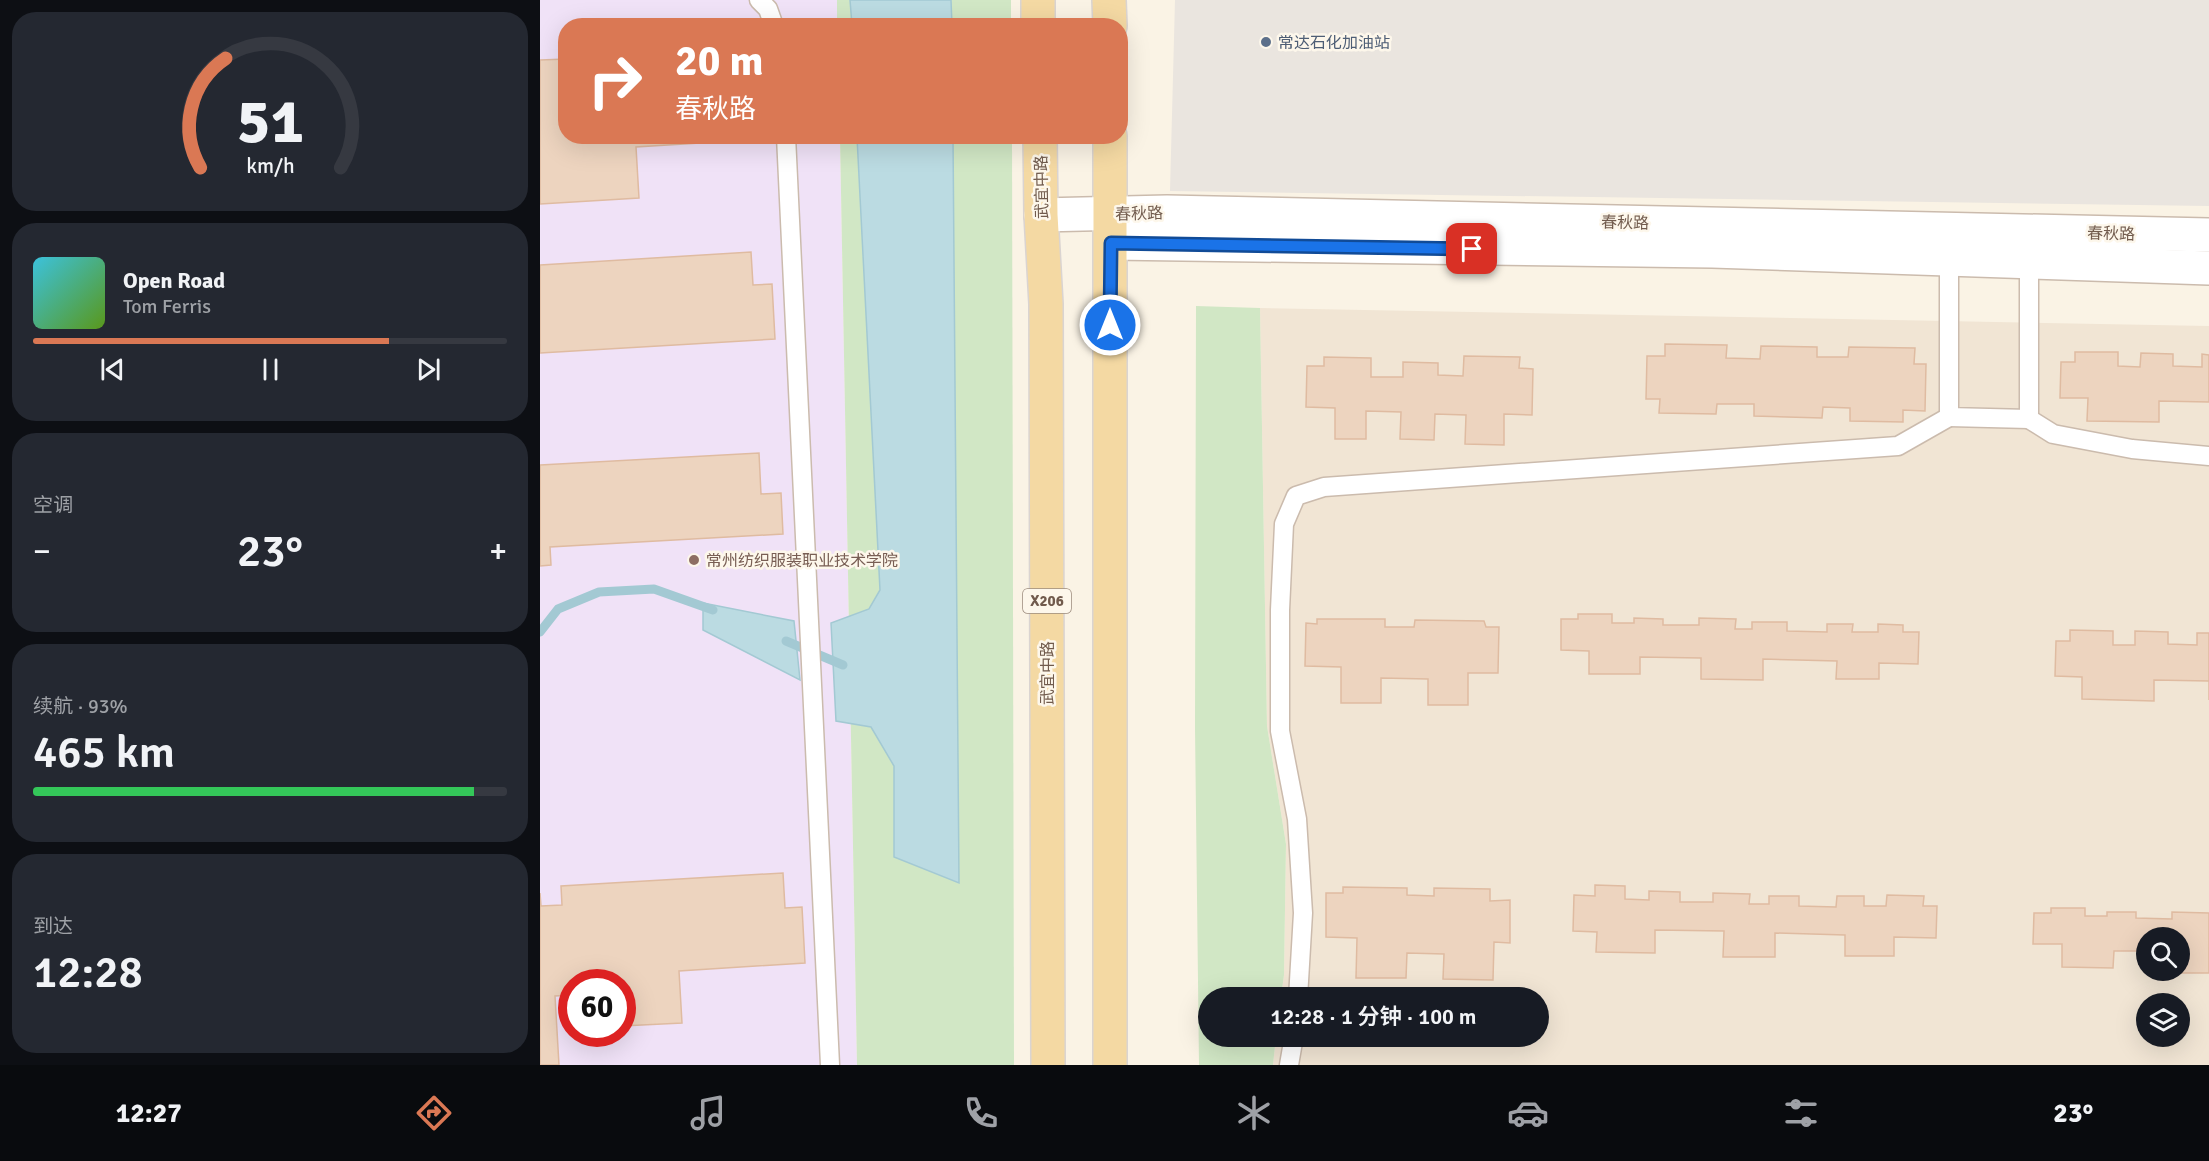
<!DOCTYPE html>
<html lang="zh">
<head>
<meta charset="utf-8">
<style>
	body { margin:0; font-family:Signika,"Noto Sans SC",sans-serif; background:#242831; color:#f1f3f6; height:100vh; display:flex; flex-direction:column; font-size:22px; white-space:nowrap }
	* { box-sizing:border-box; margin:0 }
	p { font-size:20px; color:#9ea1a6 }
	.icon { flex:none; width:33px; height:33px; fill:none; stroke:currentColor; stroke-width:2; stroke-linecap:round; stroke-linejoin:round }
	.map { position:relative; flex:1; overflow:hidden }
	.panel { display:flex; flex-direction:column; gap:12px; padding:12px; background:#0d0f14; width:540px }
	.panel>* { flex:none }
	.top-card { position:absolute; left:18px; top:18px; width:570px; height:126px; border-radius:24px; box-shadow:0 6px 24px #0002; background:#da7854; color:#fff; overflow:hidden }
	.tools { position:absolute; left:1596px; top:927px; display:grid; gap:12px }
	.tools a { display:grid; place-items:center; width:54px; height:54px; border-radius:50%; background:#171b24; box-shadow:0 6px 24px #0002; font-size:30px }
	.speed { position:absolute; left:18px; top:969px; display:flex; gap:12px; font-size:30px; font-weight:700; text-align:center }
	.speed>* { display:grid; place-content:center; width:78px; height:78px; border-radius:50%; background:#171b24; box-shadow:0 6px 24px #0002; line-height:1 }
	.speed .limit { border:9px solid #d22; background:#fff; color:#111 }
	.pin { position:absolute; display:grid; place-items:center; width:51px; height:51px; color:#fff; margin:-26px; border-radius:12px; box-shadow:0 3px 9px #0006 }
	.me { position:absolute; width:66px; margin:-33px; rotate:0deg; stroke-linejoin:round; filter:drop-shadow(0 0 4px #0008) }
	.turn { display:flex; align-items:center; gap:21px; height:126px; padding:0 18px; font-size:27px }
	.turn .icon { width:78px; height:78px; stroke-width:2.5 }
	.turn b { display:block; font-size:42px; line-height:51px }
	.big { font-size:45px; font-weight:600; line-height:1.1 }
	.panel .card { flex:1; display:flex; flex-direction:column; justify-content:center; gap:9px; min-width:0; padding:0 21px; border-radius:24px; background:#242831 }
	.panel .dial { align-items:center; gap:0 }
	.dial svg { height:156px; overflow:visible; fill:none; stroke:#363941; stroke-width:7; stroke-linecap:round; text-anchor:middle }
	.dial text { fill:#f1f3f6; stroke:none }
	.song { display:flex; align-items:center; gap:18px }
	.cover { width:72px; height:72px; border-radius:9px; background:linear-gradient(135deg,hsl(190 70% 55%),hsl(90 70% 35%)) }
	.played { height:6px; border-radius:3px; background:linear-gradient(90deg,#da7854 75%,#363941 75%) }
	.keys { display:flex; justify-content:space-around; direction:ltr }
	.heat { display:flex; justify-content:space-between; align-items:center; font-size:33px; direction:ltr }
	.charge { height:9px; border-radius:4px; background:linear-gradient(90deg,#34c759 93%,#363941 0) }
	.trip { position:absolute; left:658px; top:987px; width:351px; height:60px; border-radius:30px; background:#171b24; box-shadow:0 6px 24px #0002; font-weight:600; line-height:60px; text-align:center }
	.tabs { display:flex; height:96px; justify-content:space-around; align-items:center; background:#090b0e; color:#9ea1a6 }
	.tabs .icon { width:42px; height:42px }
	.tabs .current { color:#da7854 }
	.tabs b { font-size:27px; color:#f1f3f6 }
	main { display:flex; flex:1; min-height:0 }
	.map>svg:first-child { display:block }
	.residential { fill:#f1e5d4; fill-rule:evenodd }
	.industrial { fill:#eae5df }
	.education { fill:#f0e2f7; fill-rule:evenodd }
	.green { fill:#d1e7c5 }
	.water { fill:#bbdbe2; stroke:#a3c9d3; stroke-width:1.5 }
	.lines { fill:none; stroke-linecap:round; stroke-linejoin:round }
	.stream { stroke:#a3c9d3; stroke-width:9 }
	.building { fill:#edd4bf; stroke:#dfbba1; stroke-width:1.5 }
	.service-casing { stroke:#cbbbad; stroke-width:21 }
	.tertiary-casing { stroke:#cbbbad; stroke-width:36 }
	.primary-casing { stroke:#dad4d1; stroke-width:36 }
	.service { stroke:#fff; stroke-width:18 }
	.tertiary { stroke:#fff; stroke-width:33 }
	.primary { stroke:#f4d9a3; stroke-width:33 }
	.route-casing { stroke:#114b97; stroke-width:15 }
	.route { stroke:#1a73e8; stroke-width:10 }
	.service-dot { fill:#5c6f8a; stroke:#fdf7eb; stroke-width:2 }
	.education-dot { fill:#8d6e63; stroke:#fdf7eb; stroke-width:2 }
	.labels { text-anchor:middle; stroke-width:5; stroke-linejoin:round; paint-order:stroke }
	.shield { fill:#fdf7eb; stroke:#9b8a7c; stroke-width:1.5 }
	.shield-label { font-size:15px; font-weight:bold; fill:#715b4d }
	.service-label { font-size:16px; fill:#4e5e75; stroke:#fdf7eb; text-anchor:start }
	.street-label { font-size:16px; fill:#715b4d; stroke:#fdf7eb }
	.education-label { font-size:16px; fill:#785e54; stroke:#fdf7eb; text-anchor:start }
</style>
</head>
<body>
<main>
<section class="panel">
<div class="card dial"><svg viewBox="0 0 100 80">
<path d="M14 69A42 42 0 1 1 86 69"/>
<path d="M14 69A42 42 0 0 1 27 13" stroke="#da7854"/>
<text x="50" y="56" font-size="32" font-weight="700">51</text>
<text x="50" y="72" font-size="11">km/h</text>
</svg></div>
<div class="card">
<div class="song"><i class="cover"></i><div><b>Open Road</b><p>Tom Ferris</p></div></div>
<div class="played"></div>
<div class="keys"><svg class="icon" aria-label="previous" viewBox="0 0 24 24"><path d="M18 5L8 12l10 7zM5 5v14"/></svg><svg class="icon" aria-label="pause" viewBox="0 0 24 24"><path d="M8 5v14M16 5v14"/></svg><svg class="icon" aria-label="next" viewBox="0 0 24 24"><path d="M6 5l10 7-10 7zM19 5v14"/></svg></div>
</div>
<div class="card"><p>空调</p>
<div class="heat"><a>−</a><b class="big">23°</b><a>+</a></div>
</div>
<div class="card"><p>续航 · 93%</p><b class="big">465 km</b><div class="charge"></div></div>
<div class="card"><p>到达</p><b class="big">12:28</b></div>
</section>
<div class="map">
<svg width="1669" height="1065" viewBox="0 0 1669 1065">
	<rect width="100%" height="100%" fill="#faf3e5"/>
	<path class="residential" d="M720 308 1669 326V1065H733L736 1037 999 1036V998L741 997 744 975 746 844 727 726ZM1606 938H1640V970H1606ZM1606 1004H1640V1036H1606Z"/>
	<polygon class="industrial" points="635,0 1669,0 1669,206 630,191"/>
	<path class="education" d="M0 0H297V25L26 26V136L300 137 317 1065H0ZM32 982H82V1034H32Z"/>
	<g class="green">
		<rect x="297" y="0" width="174" height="25"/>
		<polygon points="300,137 472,137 474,1065 317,1065"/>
		<polygon points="656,306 720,308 727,726 746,844 744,975 741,997 669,998 669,1036 736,1037 733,1065 659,1065 655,728"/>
	</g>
	<g class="water">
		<polygon points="310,0 411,0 412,25 312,25"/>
		<polygon points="317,137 413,137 419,883 354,857 354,766 331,727 296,721 291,623 329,609 340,590"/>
		<polygon points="163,603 254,621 260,680 163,630"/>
	</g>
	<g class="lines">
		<g class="stream">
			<polyline points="0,632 18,609 59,592 114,589 173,610"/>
			<polyline points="246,641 303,665"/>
		</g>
	</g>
	<g class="building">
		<polygon points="26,59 26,136 222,136 223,139 96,147 99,198 0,204 0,60"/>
		<polygon points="211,252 213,285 232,284 235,339 0,353 0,265"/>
		<polygon points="1125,344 1187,345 1186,358 1220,359 1221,346 1277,347 1277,357 1308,357 1309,347 1375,348 1374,364 1386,364 1385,411 1363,410 1363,422 1310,421 1310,408 1283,407 1282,418 1214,416 1214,404 1177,404 1176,414 1119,413 1120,399 1106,399 1107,356 1125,356"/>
		<polygon points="1535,352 1578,352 1578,366 1600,367 1601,353 1633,354 1633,366 1662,367 1662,354 1669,355 1669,402 1619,401 1619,422 1547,421 1548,398 1520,398 1521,362 1535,362"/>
		<polygon points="924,356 980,357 979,368 993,369 992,415 964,414 964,445 925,444 926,415 895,414 894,440 860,439 861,412 826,411 826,439 795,439 795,408 766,407 767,366 784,366 784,357 831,358 831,377 863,377 863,362 898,363 898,375 923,376"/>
		<polygon points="219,453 221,494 241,493 243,534 10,547 11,565 0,566 0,465"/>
		<polygon points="1038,614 1072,614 1072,623 1094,623 1094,618 1123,619 1123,625 1159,625 1159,618 1196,619 1195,629 1212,629 1212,622 1247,622 1247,631 1287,632 1287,624 1313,624 1312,632 1338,632 1338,624 1363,625 1363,632 1379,632 1378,664 1339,663 1339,679 1296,679 1297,661 1223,659 1223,680 1161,679 1161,658 1100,657 1100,674 1049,674 1049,651 1021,650 1021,619 1038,619"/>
		<polygon points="777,619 845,619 845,627 874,627 875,620 944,621 946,627 959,627 958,673 928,673 928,705 888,705 888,679 841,678 841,703 801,703 801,667 765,666 766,623 777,624"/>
		<polygon points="1530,630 1573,631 1573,645 1595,645 1595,631 1628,632 1628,644 1657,645 1657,633 1669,633 1669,700 1669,681 1614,680 1614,701 1542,699 1542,677 1515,676 1516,641 1530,641"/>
		<polygon points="243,873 245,908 262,907 265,963 139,971 142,1023 82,1026 82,982 32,982 32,995 15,996 19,1065 0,1065 0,893 1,906 22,905 21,886"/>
		<polygon points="1055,885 1085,886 1085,899 1109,900 1109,891 1140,892 1140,902 1173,902 1173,893 1210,894 1209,904 1229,904 1229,896 1259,896 1259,906 1296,907 1297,896 1324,896 1324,906 1346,906 1347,895 1384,896 1383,906 1397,906 1396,938 1354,937 1354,956 1305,956 1305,935 1235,933 1235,957 1183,957 1184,931 1115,930 1115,953 1056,952 1057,932 1033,931 1034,895 1055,896"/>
		<polygon points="803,887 867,888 867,895 894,896 894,888 950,889 950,901 970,900 970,943 954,942 953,980 903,979 904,954 867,953 866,978 816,978 817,938 786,937 786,893 803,893"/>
		<polygon points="1511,908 1545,908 1545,916 1567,916 1567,912 1596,912 1596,918 1632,919 1632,912 1669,913 1669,973 1634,973 1634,970 1640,970 1640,938 1606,938 1606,951 1574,951 1573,968 1522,967 1522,944 1493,944 1494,913 1511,913"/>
	</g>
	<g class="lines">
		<g class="service-casing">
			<g id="service">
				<polyline points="219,0 228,9 234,26"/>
				<polyline points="246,136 290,1065"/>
				<polyline points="1409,252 1409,417 1489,419 1489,254"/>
				<polyline points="1489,419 1513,434 1592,449 1669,456"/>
				<polyline points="758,998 763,913 757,819 740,731 740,610 744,524 756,496 784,487 1358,446 1409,417"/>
				<polyline points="749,1065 754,1036"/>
			</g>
		</g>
		<g class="tertiary-casing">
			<g id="tertiary">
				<polyline points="501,215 627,212 1669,235"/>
				<polyline points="571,243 1172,251 1669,268"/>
			</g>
		</g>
		<g class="primary-casing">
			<g id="primary">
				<polyline points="498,0 498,26"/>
				<polyline points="569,0 570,26"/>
				<polyline points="500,136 501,215 506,304 508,1065"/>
				<polyline points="570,1065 570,136"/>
			</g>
		</g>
		<use href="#service" class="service"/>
		<use href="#tertiary" class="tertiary"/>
		<use href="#primary" class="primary"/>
	</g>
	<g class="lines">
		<g class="route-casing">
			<polyline id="route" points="570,325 571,243 932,249"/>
		</g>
		<use href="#route" class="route"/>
	</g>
	<circle class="service-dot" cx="726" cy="42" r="6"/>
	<circle class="education-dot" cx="154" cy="560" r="6"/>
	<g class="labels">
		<rect class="shield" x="483" y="589" width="48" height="24" rx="4.5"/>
		<g class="shield-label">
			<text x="507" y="606">X206</text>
		</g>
		<g class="service-label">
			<text x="738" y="48">常达石化加油站</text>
		</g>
		<g class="street-label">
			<text transform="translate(501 187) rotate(-91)" y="6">武宜中路</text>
			<text transform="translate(599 213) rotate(-2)" y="6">春秋路</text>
			<text transform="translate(1085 222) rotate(1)" y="6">春秋路</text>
			<text transform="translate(1571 233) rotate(1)" y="6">春秋路</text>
			<text transform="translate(507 673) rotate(-90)" y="6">武宜中路</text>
		</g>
		<g class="education-label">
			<text x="166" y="566">常州纺织服装职业技术学院</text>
		</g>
	</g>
</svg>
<div class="tools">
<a><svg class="icon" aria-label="search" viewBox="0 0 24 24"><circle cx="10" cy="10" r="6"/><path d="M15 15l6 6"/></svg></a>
<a><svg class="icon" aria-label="layers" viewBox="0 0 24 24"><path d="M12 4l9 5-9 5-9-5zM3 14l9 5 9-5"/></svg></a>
</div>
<div class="speed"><div class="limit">60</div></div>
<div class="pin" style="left:932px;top:249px;background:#d93025"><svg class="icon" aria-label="arrive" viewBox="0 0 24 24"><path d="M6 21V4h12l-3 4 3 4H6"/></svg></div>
<svg class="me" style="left:570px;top:325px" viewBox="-20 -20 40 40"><circle r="17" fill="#1a73e8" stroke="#fff" stroke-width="3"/><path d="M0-11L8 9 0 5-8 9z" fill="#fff"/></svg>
<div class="trip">12:28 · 1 分钟 · 100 m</div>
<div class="top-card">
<div class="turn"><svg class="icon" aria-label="right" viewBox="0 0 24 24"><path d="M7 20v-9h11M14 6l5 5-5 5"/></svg><div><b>20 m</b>春秋路</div></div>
</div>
</div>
</main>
<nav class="tabs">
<b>12:27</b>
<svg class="icon current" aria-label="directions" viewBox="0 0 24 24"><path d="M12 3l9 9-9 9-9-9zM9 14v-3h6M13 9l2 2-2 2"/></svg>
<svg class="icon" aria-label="music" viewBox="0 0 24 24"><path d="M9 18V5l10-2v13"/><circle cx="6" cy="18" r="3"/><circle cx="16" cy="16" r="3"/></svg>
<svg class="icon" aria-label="phone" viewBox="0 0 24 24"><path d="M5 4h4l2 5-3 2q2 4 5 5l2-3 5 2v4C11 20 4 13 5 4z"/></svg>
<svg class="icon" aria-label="climate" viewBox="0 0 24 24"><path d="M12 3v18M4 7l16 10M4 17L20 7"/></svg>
<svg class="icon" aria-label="car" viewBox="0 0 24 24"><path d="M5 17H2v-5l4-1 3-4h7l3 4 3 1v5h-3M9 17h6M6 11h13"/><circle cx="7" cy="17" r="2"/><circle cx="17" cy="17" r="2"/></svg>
<svg class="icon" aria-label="filters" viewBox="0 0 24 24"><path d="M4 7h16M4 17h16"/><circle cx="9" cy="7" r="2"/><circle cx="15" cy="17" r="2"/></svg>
<b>23°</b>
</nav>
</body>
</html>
